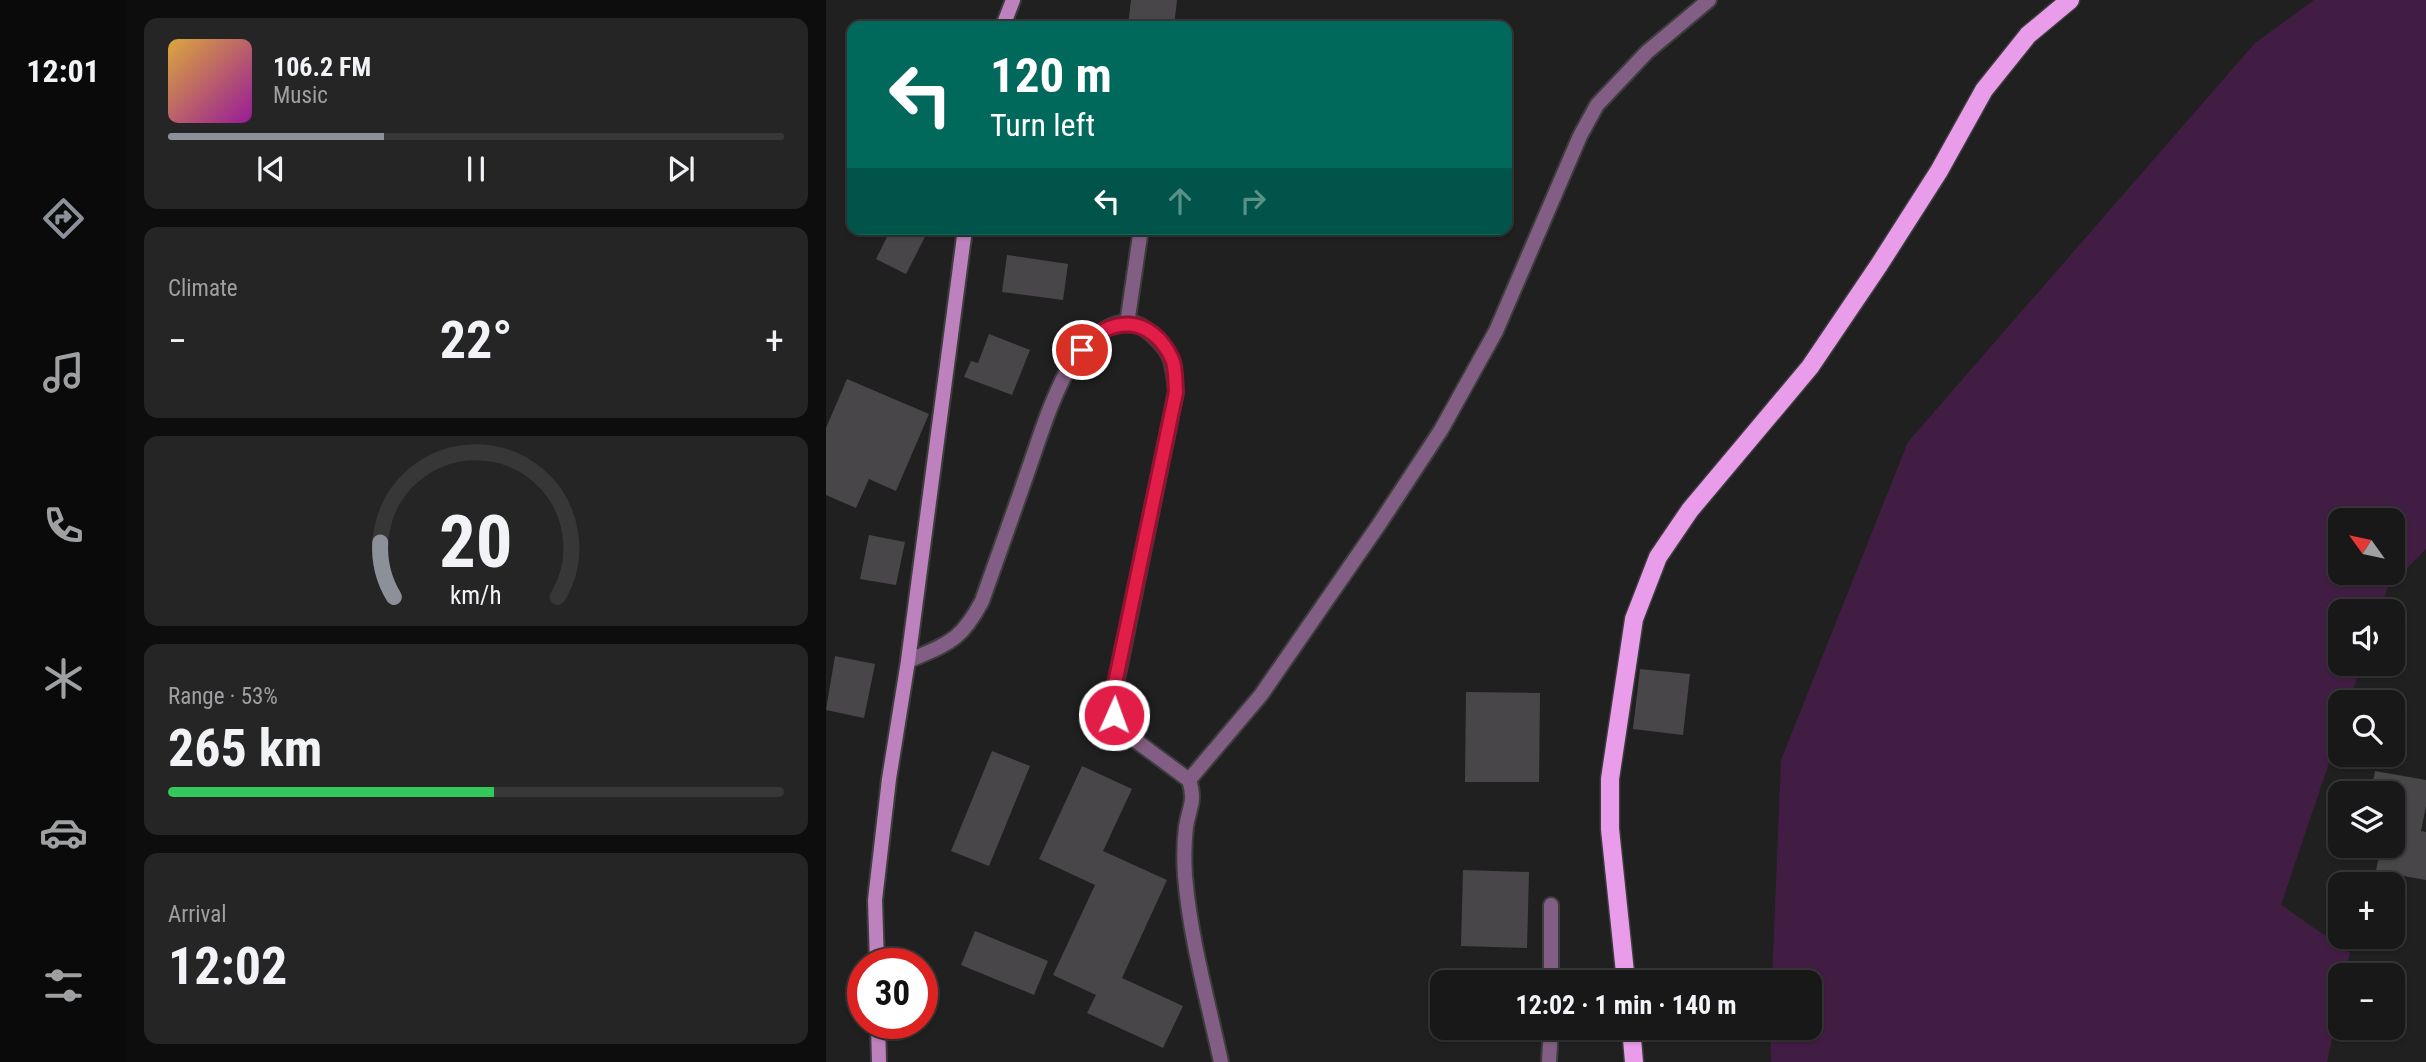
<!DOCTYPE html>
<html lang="en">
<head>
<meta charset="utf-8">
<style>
	body { margin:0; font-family:"Roboto Condensed",sans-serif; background:#262526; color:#f1f3f6; height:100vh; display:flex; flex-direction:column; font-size:26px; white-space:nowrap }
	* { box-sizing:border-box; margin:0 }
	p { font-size:23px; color:#9fa0a2 }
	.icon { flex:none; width:38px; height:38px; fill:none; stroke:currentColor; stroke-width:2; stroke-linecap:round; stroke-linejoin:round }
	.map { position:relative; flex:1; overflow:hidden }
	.side { display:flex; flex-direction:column; gap:18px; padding:18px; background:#0e0d0e; width:700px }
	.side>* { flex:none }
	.top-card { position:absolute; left:21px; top:21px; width:665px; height:214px; border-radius:14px; box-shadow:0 2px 5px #0004,0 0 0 2px #373738; background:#00695c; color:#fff; overflow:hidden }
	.needle { width:46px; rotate:303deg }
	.buttons { position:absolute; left:1502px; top:508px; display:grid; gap:14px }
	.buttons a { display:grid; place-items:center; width:77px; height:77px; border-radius:14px; background:#191819; box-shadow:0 2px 5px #0004,0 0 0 2px #373738; font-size:35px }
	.speed { position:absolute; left:21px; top:948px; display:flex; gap:14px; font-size:35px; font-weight:700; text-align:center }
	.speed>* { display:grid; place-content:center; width:91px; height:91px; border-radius:50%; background:#191819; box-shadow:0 2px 5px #0004,0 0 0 2px #373738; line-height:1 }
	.speed .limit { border:10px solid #d22; background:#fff; color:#111 }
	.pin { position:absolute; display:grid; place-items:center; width:60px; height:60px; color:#fff; margin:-30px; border:4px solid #fff; border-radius:50%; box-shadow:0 2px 7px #0007 }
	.me { position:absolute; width:77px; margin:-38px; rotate:2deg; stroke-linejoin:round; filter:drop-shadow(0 0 5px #0008) }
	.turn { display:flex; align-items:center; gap:24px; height:147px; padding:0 28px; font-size:32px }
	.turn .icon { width:91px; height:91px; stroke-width:2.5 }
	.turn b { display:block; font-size:49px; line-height:60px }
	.lanes { display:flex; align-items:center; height:66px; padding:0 28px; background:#0003; justify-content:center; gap:35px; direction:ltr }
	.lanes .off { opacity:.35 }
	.big { font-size:52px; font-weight:700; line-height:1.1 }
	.side .card { flex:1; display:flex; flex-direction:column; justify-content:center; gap:10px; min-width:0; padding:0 24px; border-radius:14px; background:#262526 }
	.side .dial { align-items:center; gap:0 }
	.dial svg { height:182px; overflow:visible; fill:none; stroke:#373738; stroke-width:7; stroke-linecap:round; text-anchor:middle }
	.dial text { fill:#f1f3f6; stroke:none }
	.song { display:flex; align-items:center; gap:21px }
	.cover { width:84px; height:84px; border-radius:10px; background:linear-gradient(135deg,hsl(40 70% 55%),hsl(300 70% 35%)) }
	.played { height:7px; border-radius:4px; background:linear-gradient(90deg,#8c9099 35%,#373738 35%) }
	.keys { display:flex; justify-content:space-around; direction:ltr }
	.heat { display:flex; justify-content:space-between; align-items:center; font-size:38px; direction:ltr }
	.charge { height:10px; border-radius:5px; background:linear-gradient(90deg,#34c759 53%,#373738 0) }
	.trip { position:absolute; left:604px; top:970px; width:392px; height:70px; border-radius:14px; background:#191819; box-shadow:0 2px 5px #0004,0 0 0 2px #373738; font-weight:700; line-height:70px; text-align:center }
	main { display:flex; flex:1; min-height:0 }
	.tab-bar { display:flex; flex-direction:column; width:126px; justify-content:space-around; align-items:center; background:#0a0a0a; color:#9fa0a2 }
	.tab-bar .icon { width:49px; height:49px }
	.tab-bar .active { color:#8c9099 }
	.tab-bar b { font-size:32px; color:#f1f3f6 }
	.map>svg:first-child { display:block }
	.green { fill:#421d43; fill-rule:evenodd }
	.building { fill:#484648 }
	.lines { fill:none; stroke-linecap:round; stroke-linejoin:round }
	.street-casing { stroke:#3e3d3e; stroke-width:18 }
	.secondary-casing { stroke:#3e3d3e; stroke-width:18 }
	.primary-casing { stroke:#3e3d3e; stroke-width:21 }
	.street { stroke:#835e84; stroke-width:14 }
	.secondary { stroke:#bd81bd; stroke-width:14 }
	.primary { stroke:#e99cea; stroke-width:18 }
	.route-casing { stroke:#92132f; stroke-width:18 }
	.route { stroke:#e11d48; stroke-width:12 }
</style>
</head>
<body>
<main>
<nav class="tab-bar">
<b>12:01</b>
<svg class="icon active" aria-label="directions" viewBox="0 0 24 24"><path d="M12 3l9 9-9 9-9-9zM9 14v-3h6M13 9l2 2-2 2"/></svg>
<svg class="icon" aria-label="music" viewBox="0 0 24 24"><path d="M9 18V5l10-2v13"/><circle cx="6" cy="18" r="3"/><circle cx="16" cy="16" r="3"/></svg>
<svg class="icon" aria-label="phone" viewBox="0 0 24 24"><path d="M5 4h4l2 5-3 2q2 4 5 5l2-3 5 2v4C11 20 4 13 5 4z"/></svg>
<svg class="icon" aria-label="climate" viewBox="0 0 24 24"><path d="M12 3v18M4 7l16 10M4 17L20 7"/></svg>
<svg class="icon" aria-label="car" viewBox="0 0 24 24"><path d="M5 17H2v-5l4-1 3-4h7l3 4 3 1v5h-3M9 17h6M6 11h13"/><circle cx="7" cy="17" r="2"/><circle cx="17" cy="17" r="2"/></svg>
<svg class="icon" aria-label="filters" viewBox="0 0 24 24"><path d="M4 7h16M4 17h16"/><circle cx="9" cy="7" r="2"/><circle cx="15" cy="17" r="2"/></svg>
</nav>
<section class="side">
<div class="card">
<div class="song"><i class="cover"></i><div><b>106.2 FM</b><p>Music</p></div></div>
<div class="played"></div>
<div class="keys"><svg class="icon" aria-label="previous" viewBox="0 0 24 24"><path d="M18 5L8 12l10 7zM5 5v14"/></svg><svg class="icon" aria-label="pause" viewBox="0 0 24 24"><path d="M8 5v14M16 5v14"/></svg><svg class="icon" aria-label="next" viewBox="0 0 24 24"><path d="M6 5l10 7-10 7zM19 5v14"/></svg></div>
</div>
<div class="card"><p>Climate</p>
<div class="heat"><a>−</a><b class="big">22°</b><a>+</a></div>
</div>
<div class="card dial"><svg viewBox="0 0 100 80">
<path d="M14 69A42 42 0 1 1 86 69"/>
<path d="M14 69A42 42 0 0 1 8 45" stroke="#8c9099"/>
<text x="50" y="56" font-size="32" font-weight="700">20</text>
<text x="50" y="72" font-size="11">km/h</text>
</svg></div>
<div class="card"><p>Range · 53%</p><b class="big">265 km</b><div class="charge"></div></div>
<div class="card"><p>Arrival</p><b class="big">12:02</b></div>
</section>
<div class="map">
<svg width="1600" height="1062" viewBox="0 0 1600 1062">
	<rect width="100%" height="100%" fill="#212021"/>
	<path class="green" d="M1488 0H1600V549L1561 589 1554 611H1514V663H1536L1523 702H1514V730L1455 905 1524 953 1519 975H1514V1001L1501 1062H945L944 1027H984V982H946L955 760 1082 442 1429 43ZM1514 520H1566V572H1514Z"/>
	<g class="building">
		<polygon points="305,0 351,0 348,26 302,26"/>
		<polygon points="65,229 103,229 80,274 50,259"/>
		<polygon points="181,255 242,264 237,300 176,292"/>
		<polygon points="163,334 204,350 186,395 138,377 145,361 152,363"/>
		<polygon points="21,379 103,414 70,491 43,479 30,508 0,495 0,428"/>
		<polygon points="43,535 79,542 70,585 34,579"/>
		<polygon points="9,656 49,664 38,718 0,710"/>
		<polygon points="814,669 864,674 857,735 807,729"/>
		<polygon points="640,692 714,693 713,782 639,782"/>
		<polygon points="166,751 204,766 163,866 125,851"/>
		<polygon points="256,766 306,789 277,851 341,880 296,978 357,1006 337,1048 261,1013 270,995 227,975 269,885 213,859"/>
		<polygon points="1549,771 1600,780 1600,806 1595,831 1600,832 1600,880 1550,871 1555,845 1566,845 1566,793 1545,793"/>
		<polygon points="637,870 703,872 701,948 635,946"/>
		<polygon points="149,931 222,961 208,995 135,965"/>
	</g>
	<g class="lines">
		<g class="street-casing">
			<g id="street">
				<polyline points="301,324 315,229"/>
				<path d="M82 661C123 643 135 641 156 601 173 553 190 506 206 459 217 427 228 393 245 364 257 344 292 308 318 328 345 349 347 359 350 392L286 704 294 729 363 780C370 802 363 807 360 827 358 843 358 860 359 876 364 938 382 1001 395 1062"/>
				<polyline points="363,780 435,695 554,523 615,430 670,331 754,136 771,105 821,52 883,0"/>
				<polyline points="725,905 725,982"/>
				<polyline points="723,1062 725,1027"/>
			</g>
		</g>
		<g class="secondary-casing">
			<g id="secondary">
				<polyline points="177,26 187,0"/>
				<polyline points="51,964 49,900 63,779 82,661 139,229"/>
				<polyline points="52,1024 53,1062"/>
			</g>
		</g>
		<g class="primary-casing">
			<g id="primary">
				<polyline points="800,982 784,829 784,779 808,619 832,557 864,510 984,367 1053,265 1113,171 1158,90 1202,35 1244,0"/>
				<polyline points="805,1027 808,1062"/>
			</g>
		</g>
		<use href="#street" class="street"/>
		<use href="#secondary" class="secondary"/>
		<use href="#primary" class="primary"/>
	</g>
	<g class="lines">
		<g class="route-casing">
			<path id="route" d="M256 350C283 314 326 315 346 359 350 368 349 381 350 392L287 693 288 715"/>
		</g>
		<use href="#route" class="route"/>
	</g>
</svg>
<div class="buttons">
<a><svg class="needle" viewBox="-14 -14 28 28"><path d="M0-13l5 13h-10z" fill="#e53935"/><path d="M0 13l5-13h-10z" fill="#9fa0a2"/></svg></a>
<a><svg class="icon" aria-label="sound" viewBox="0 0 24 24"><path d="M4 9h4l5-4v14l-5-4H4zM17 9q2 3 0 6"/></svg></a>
<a><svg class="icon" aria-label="search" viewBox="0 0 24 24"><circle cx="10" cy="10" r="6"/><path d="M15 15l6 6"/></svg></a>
<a><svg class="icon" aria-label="layers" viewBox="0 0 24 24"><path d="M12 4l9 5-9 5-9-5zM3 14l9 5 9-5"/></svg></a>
<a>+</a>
<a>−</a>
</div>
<div class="speed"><div class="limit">30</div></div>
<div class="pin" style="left:256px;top:350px;background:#d93025"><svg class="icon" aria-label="arrive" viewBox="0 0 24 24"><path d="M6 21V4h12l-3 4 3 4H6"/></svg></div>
<svg class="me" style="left:288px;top:715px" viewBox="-20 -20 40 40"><circle r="17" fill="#e11d48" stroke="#fff" stroke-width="3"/><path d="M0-11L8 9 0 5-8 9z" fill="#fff"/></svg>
<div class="trip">12:02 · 1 min · 140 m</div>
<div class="top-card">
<div class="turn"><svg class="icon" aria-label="left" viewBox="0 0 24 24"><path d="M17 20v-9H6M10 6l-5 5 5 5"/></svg><div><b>120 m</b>Turn left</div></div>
<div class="lanes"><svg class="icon" aria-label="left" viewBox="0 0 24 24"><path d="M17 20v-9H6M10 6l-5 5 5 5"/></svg><svg class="icon off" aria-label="ahead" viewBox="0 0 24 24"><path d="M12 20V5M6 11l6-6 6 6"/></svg><svg class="icon off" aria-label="right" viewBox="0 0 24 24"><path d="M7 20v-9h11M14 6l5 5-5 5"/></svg></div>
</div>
</div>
</main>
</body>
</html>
